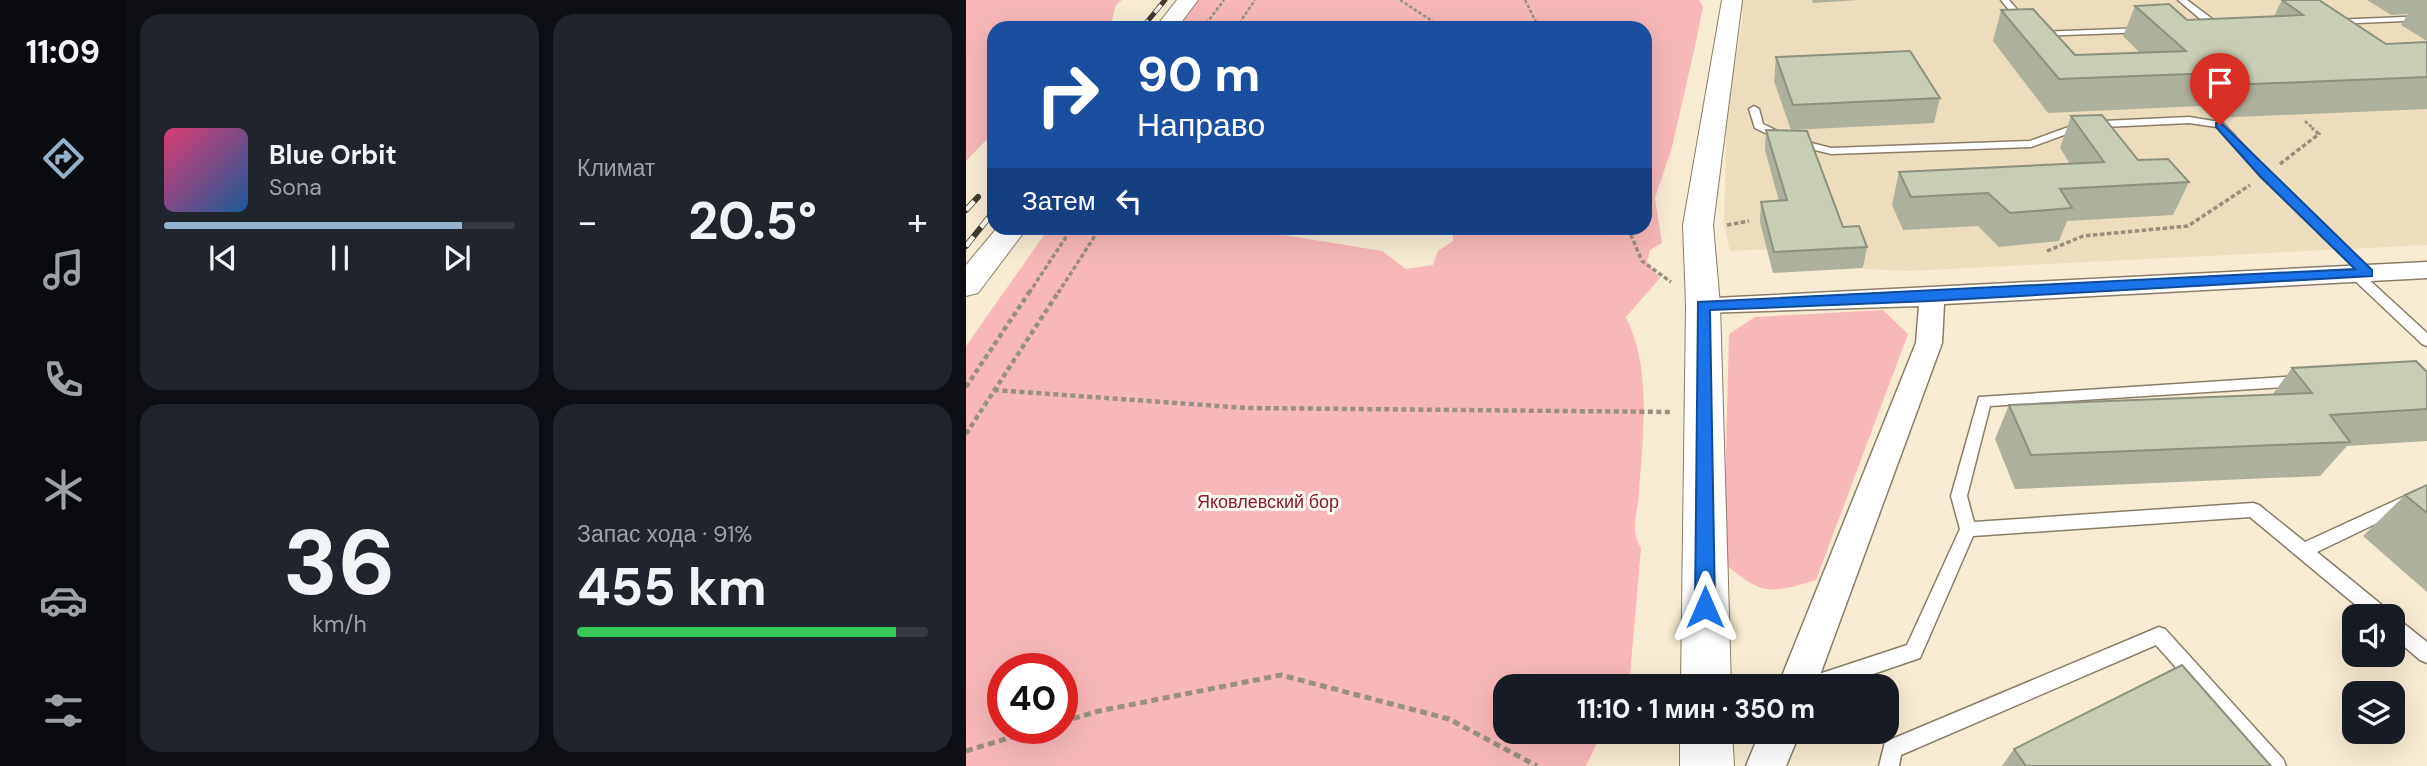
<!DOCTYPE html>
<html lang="ru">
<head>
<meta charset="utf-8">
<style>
	body { margin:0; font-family:"DM Sans",sans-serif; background:#20242c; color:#f1f3f6; height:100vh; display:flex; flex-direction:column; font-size:26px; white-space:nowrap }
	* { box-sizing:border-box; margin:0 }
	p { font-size:23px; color:#9ea1a6 }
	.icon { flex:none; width:38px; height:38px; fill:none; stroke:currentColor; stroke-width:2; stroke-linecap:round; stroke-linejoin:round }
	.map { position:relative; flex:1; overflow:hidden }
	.side { display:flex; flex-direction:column; gap:14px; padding:14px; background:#0d0f14; width:840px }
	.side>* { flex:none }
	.hud { position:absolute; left:21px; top:21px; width:665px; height:214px; border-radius:21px; box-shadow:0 7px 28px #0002; background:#1a4fa0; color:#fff; overflow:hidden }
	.tools { position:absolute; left:1376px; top:604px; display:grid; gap:14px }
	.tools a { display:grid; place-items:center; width:63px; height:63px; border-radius:14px; background:#171b24; box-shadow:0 7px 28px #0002; font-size:35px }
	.speed { position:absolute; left:21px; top:653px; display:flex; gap:14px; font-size:35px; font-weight:700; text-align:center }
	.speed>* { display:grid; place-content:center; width:91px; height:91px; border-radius:50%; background:#171b24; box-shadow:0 7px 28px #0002; line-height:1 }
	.speed .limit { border:10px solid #d22; background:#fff; color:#111 }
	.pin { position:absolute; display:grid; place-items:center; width:60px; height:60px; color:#fff; margin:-72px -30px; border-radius:50% 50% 50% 0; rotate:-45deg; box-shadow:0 0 7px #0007 }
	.pin .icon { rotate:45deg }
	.me { position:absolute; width:77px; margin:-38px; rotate:0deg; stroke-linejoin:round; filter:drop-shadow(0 0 5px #0008) }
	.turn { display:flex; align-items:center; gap:24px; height:147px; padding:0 35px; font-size:32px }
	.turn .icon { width:91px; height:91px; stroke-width:2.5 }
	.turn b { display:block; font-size:49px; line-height:60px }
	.then { display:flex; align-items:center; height:66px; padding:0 35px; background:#0003; gap:14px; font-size:26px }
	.big { font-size:52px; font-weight:700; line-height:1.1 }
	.side .widget { flex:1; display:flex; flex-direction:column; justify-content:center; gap:10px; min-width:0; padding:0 24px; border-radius:21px; background:#20242c }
	.side .dial { align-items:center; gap:0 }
	.dial b { font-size:91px; line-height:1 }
	.song { display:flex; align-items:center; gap:21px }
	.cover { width:84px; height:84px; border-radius:10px; background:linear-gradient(135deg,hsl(340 70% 55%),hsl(210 70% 35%)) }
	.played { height:7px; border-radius:4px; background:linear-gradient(90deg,#94b1cb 85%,#363941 85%) }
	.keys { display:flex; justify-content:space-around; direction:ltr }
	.heat { display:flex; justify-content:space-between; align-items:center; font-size:38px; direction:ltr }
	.charge { height:10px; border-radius:5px; background:linear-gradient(90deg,#34c759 91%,#363941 0) }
	.side .tiles { flex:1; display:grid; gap:14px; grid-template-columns:repeat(2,1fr) }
	.trip { position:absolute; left:527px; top:674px; width:406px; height:70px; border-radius:21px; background:#171b24; box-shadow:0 7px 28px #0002; font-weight:700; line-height:70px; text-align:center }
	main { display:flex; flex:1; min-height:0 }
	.dock { display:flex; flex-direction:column; width:126px; justify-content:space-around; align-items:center; background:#090b0e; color:#9ea1a6 }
	.dock .icon { width:49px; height:49px }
	.dock .current { color:#94b1cb }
	.dock b { font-size:32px; color:#f1f3f6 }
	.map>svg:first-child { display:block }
	.built { fill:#edddbf }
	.green { fill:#f8b8b9; fill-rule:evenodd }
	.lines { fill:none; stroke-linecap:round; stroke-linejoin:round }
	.service-casing { stroke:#897d68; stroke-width:3 }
	.minor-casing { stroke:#897d68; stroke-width:3 }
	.tertiary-casing { stroke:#897d68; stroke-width:2 }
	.path-far3 { stroke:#988f7e; stroke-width:2.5; stroke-dasharray:3.5 2; stroke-linecap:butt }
	.path-far2 { stroke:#988f7e; stroke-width:3.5; stroke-dasharray:4.5 2.5; stroke-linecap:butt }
	.path-far1 { stroke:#988f7e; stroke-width:4.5; stroke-dasharray:5 3.5; stroke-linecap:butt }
	.path { stroke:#988f7e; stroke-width:5; stroke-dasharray:7 4.5; stroke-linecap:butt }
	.service { fill:#fff; fill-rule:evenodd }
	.minor { fill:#fff; fill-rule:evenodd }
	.tertiary { fill:#fff; fill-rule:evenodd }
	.rail-far1-casing { stroke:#3f3a2f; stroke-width:5 }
	.rail-casing { stroke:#3f3a2f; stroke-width:6 }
	.rail-far1 { stroke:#fef9f0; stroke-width:3.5; stroke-dasharray:10; stroke-linecap:butt }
	.rail { stroke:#fef9f0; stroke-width:4.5; stroke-dasharray:12; stroke-linecap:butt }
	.wall { fill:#acb09c }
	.building { fill:#c8cdb5; stroke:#8c907f; stroke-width:2 }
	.route { fill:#1a73e8; stroke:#114b97; stroke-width:2 }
	.labels { text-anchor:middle; stroke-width:6; stroke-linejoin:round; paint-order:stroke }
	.park-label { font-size:18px; fill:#851c2c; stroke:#fef9f0 }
</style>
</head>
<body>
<main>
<nav class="dock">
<b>11:09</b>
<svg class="icon current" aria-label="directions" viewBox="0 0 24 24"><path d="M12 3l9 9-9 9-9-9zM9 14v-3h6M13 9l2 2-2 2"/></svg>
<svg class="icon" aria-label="music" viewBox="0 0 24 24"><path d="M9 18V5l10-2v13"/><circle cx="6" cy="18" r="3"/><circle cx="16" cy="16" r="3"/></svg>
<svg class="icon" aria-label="phone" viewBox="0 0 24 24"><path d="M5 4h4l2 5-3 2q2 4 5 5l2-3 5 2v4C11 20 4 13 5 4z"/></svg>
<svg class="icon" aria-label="climate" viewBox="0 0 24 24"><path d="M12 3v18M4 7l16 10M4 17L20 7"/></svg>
<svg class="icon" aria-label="car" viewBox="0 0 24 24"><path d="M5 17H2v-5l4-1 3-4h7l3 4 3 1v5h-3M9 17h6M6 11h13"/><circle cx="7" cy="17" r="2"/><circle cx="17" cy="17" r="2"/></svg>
<svg class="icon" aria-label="filters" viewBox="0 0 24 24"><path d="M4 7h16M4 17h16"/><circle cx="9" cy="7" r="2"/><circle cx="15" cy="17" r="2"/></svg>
</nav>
<section class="side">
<div class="tiles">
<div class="widget">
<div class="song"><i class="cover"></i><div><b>Blue Orbit</b><p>Sona</p></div></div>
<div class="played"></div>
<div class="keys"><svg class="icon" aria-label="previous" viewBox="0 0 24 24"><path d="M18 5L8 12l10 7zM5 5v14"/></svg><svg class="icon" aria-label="pause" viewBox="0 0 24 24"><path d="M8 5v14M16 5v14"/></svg><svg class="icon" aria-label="next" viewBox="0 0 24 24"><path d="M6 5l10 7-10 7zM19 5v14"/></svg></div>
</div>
<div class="widget"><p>Климат</p>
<div class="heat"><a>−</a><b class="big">20.5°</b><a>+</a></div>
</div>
<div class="widget dial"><b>36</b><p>km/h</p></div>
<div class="widget"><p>Запас хода · 91%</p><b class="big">455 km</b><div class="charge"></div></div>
</div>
</section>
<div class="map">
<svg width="1461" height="766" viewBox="0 0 1461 766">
	<rect width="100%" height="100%" fill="#f8ebd3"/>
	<polygon class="built" points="775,0 1461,0 1461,245 942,271 899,269 891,245 764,251 758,225 761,110 777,16"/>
	<g class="green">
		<polygon points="0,0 156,0 150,5 144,28 28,28 28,132 0,161"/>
		<path d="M230 0H733L737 7 729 46 706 147 689 198 696 243 684 250 681 262 694 278 660 317C686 371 677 433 673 492 672 514 663 528 675 548L664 675 659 686H539V732H636L620 766H0V346L83 228H314L318 235 416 251 440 269 467 265 472 251 487 241V228H679V28H209ZM37 668H96V728H37Z"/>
		<path d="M917 310 942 334 850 580C803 594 796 596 757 562L763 334 789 317Z"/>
	</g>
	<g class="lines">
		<g class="service-casing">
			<g id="service">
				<polygon points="1035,0 1043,0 1060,20 1060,24 1054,24"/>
				<polygon points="1212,0 1221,0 1257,27 1253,29 1246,29"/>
				<polygon points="1461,16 1461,20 1368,24 1364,22 1368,20"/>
				<polygon points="1178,28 1182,30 1181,32 1072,36 1068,34 1072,32"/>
				<polygon points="788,106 793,109 797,124 826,138 865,148 1064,141 1116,122 1223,117 1254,122 1257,123 1303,173 1405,270 1407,273 1405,276 1399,276 1461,333 1461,346 1456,344 1385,277 1383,274 1385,271 1392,271 1295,177 1251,127 1223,123 1117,128 1065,147 865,154 818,142 789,128 783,109"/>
				<polygon points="1335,376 1342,381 1335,386 1024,406 1001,496 1008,522 1287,503 1293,505 1339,542 1461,486 1461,499 1351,552 1422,610 1425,616 1403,616 1284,517 1007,536 954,658 872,686 835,686 837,679 844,677 941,645 994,529 985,496 1013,397"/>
				<polygon points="1426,617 1432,619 1461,642 1461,663 1454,660 1426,636"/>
				<polygon points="1193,627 1199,629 1317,759 1320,766 1297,766 1190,645 935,755 933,766 913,766 919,742"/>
			</g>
		</g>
		<g class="minor-casing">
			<g id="minor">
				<polygon points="1461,262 1461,278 978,304 976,343 850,686 812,686 950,343 953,306 737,313 728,311 724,305 728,299"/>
				<polygon points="794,732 834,732 820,766 780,766"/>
			</g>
		</g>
		<g class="tertiary-casing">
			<g id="tertiary">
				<polygon points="211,0 232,0 211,28 189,28"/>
				<polygon points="756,0 776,0 747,225 754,305 765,686 715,686 720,305 717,225"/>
				<polygon points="31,228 61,228 12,293 0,296 0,265"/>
				<polygon points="714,732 766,732 768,766 714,766"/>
			</g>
		</g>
		<g class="path-far3">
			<polyline points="434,0 477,28"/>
			<polyline points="559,0 573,28"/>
			<polyline points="237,28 258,0"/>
			<polyline points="270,28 289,0"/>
			<polyline points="1339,121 1348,129"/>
		</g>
		<g class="path-far2">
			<polyline points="1314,164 1353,134 1346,128"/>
			<polyline points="761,225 783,221"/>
			<polyline points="662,228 676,261 705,282"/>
			<polyline points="1081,251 1117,236 1222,226 1284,185"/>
			<polyline points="63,293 106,228"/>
			<polyline points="92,293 134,228"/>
		</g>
		<g class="path-far1">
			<polyline points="0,387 64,291"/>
			<polyline points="28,390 281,408 706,412"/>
			<polyline points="0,434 93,291"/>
		</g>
		<g class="path">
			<polyline points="96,722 133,711 315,675 483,719 571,766"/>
			<polyline points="0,751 76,728"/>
		</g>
		<use href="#service" class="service"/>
		<use href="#minor" class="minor"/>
		<use href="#tertiary" class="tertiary"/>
		<g class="rail-far1-casing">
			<polyline id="rail-far1" points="176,28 199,0"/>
		</g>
		<g class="rail-casing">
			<g id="rail">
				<polyline points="0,210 12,197"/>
				<polyline points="0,246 28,211"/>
			</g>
		</g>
		<use href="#rail-far1" class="rail-far1"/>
		<use href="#rail" class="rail"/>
	</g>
	<g class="wall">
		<polygon points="846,0 892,0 847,3"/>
		<polygon points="1316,0 1420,44 1461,42 1461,109 1246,118 1234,106 1082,113 1027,41 1035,10 1109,55 1174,53 1157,36 1169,6 1221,20 1308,16"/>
		<polygon points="1401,0 1461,0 1461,41 1435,25 1442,14 1425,15"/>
		<polygon points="810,57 974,98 968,123 825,130 808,81"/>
		<polygon points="1105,116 1172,160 1223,182 1207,215 1101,221 1093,241 1033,247 1012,226 937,230 926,205 933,172 1104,164 1094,148"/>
		<polygon points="800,130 877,227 901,247 897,268 807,273 794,222 795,202 813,201 799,150"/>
		<polygon points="1326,368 1461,372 1461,441 1381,446 1354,476 1049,489 1029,439 1043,405 1306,395"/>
		<polygon points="1461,485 1461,592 1397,536 1439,495"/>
		<polygon points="1048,749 1305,766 1036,766"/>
	</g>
	<g class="building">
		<polygon points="1316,0 1353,0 1420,44 1461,42 1461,77 1263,85 1250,73 1093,79 1035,10 1067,9 1109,55 1220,51 1169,6 1203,4 1221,20 1337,15"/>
		<polygon points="944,51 974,98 827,105 810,57"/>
		<polygon points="1136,115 1172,160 1202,159 1223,182 1094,189 1106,208 1044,213 1022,193 945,197 933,172 1138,162 1105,116"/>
		<polygon points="800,130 841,131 877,227 893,226 901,247 808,252 795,202 821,200"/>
		<polygon points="1450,361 1461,372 1461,409 1364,415 1384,442 1065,455 1043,405 1346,393 1326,368"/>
		<polygon points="1461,485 1461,513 1439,495"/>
		<polygon points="1216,665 1305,766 1060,766 1048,749"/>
	</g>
	<polygon class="route" points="1254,122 1406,270 1406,276 965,301 744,310 749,607 746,613 739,616 732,613 729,607 732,302 1389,269 1295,177 1250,127 1250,123"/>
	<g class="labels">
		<g class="park-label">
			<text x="302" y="508">Яковлевский бор</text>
		</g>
	</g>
</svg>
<div class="tools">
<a><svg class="icon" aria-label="sound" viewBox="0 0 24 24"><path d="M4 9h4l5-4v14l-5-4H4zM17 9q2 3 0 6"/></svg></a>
<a><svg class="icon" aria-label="layers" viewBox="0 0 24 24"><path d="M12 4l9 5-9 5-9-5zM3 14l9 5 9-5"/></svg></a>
</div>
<div class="speed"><div class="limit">40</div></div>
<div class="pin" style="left:1254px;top:125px;background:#d93025"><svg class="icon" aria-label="arrive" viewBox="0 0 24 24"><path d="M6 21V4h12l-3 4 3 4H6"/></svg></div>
<svg class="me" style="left:739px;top:607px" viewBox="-20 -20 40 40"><path d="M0-17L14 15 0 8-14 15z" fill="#1a73e8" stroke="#fff" stroke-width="4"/></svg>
<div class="trip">11:10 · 1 мин · 350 m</div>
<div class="hud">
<div class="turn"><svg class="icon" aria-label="right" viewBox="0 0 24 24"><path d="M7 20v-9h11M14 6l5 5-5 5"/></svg><div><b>90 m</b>Направо</div></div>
<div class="then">Затем<svg class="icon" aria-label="left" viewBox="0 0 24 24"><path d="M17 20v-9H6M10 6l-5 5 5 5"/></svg></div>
</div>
</div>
</main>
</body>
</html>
